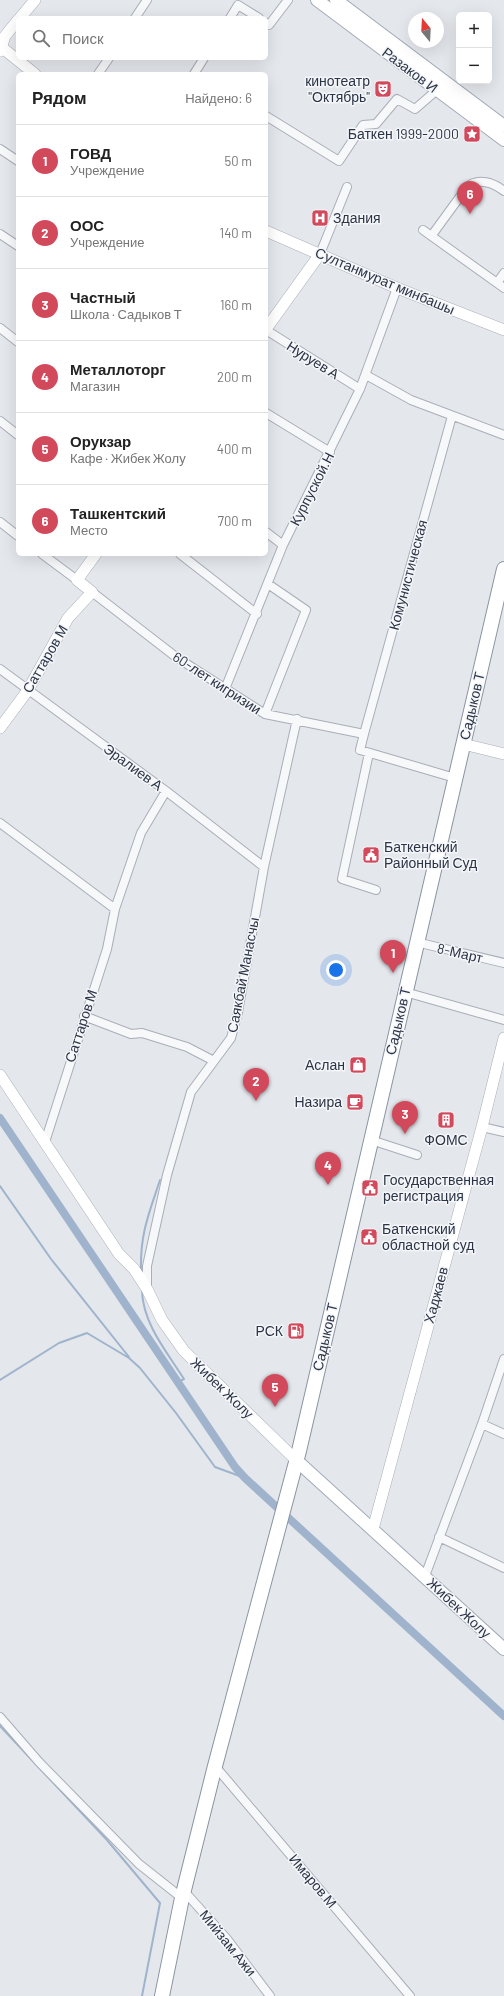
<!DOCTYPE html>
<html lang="ru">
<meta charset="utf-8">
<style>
:root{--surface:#fff;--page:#f6f6f6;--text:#222;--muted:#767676;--line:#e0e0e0;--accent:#d1495b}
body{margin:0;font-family:Barlow,sans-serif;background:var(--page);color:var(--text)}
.controls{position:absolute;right:12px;top:12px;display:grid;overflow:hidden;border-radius:6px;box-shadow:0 4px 16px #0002}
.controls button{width:36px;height:36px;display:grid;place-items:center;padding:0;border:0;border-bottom:1px solid var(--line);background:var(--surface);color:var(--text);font:20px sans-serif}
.compass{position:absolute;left:408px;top:12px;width:36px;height:36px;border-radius:50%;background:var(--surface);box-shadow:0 4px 16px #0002;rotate:342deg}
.you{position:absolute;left:336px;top:970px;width:14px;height:14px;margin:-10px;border:3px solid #fff;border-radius:50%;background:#1a73e8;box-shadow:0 0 0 6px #1a73e833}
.badge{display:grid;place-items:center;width:26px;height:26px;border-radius:50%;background:var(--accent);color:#fff;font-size:13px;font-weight:700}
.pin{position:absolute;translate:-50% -33px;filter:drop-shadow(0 1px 2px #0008)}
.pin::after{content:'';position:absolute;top:21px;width:14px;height:12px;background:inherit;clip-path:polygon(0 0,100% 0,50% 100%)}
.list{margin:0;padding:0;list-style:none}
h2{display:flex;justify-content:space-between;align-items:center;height:52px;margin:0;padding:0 16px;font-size:17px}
h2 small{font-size:13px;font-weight:400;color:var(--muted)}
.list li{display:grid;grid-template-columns:26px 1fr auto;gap:12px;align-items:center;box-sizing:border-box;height:72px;padding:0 16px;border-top:1px solid var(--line)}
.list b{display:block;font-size:15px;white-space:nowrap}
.list p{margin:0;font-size:13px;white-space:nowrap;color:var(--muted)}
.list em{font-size:13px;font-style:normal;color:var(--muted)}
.icon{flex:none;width:22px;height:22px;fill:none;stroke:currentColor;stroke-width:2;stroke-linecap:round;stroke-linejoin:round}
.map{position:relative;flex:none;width:504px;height:1996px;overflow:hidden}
.search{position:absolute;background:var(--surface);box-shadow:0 4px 16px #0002;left:16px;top:16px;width:252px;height:44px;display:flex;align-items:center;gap:10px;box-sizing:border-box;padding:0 14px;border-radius:6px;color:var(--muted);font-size:15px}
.panel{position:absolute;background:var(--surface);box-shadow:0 4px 16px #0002;left:16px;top:72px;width:252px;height:484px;border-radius:6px}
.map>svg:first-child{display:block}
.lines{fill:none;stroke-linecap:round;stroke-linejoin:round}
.stream{stroke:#9fb4cc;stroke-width:2}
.canal{stroke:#9fb4cc;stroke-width:8}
.street-casing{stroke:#a9aeb7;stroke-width:10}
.secondary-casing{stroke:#a9aeb7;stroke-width:12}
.primary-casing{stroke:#a3abb8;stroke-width:14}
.highway-casing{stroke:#8b94a3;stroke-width:16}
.street{stroke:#f7f8fa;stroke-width:8}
.secondary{stroke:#fff;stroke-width:11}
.primary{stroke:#fff;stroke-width:12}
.highway{stroke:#fff;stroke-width:14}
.labels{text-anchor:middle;stroke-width:3;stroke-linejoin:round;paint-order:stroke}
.street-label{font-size:14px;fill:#2b3445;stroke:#f4f6f9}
.poi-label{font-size:14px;fill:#2b3445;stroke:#f4f6f9;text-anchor:end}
</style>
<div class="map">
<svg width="504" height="1996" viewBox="0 0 504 1996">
<rect width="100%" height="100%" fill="#e4e7ec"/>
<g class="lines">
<path class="stream" d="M0 1186 51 1259 129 1357
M141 1270C140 1234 149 1213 160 1180
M142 1291C143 1324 167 1352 184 1379L178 1382
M0 1380 59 1343 87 1333 129 1358 140 1368 176 1413 215 1467 245 1478
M0 1726 107 1840 160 1903 142 1996"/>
<path class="canal" d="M0 1118 235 1467 245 1478 504 1716"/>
<g class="street-casing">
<path id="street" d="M135 18 147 0
M230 18 238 5 259 18
M266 23 269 25 288 0
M98 74 109 58
M194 74 204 58
M266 116 339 161 363 125 376 124 397 99 415 109 437 90
M0 149 18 161
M423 230 504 288
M0 234 18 246
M432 235 467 187C478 177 494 183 504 191
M320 254 347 187
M497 283 504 273
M0 328 18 342
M266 330 360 389
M366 375 411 400 504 435
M266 413 330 452
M0 421 18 435
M0 522 18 536
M266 532 283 545
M42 554 77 580
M180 554 257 614
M92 592 176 657 265 714 364 734 360 750 455 778
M0 669 166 791 264 867
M225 689 283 545 360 389 397 288
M265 714 306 610 268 584
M364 734 452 416
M369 753 342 879 376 890
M0 823 115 909
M416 942 504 963
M405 992 504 1020
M84 1016 131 1034 142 1033 187 1047 214 1061
M482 1127 504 1132
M371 1140 417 1155
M45 1142 107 949 115 909 141 833 166 791
M147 1289V1266L167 1175 191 1092 231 1038 238 1012 264 867 297 719
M482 1424 504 1434
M439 1537 504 1568
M425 1576 482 1424 504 1359
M0 1717 39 1762 139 1864 182 1898
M215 1766 410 1996
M184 1891 227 1939 270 1996"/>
</g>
<g class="secondary-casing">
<path id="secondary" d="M20 18 35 0
M0 46 35 74
M0 51 5 36 18 20
M266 231 397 288 504 330
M266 329 320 254
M0 728 28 690 68 618 92 592 77 580 96 554
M463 744 504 754
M0 1075 119 1254 134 1269 147 1289 162 1320 184 1351 296 1460
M373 1529 482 1127 504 1038"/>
</g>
<g class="primary-casing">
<path id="primary" d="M317 0 504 140
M336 0 504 126
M296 1460 504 1649"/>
</g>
<g class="highway-casing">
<path id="highway" d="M162 1996 182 1898 215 1766 299 1451 504 569"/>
</g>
<use href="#street" class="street"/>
<use href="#secondary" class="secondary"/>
<use href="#primary" class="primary"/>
<use href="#highway" class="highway"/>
</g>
<defs>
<g id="theatre-square" transform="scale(0.9)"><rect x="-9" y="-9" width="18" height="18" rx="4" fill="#d1495b" stroke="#f4f6f9"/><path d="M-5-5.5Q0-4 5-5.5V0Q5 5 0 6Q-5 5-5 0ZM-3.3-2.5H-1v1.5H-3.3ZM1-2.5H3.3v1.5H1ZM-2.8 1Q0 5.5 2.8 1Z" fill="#fff"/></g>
<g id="sight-square" transform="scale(0.9)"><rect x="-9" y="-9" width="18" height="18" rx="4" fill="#d1495b" stroke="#f4f6f9"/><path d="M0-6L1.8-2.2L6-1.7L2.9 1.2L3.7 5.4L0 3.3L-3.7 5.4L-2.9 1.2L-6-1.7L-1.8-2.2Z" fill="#fff"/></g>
<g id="hospital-square" transform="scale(0.9)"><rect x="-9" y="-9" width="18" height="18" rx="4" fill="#d1495b" stroke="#f4f6f9"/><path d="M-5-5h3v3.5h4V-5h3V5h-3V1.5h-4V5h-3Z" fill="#fff"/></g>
<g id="civic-square" transform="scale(0.9)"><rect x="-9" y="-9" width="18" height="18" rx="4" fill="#d1495b" stroke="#f4f6f9"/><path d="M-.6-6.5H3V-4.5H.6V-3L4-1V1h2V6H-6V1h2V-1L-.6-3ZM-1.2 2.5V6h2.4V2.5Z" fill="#fff"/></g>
<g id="shop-square" transform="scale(0.9)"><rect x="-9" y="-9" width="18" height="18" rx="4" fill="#d1495b" stroke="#f4f6f9"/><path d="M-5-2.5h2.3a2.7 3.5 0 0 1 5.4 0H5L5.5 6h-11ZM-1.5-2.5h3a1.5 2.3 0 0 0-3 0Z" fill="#fff"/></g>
<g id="cafe-square" transform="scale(0.9)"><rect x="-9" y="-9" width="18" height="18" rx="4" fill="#d1495b" stroke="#f4f6f9"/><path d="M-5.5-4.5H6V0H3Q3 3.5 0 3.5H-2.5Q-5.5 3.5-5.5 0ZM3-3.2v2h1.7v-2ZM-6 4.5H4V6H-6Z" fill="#fff"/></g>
<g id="building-square" transform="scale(0.9)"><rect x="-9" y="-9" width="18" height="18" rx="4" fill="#d1495b" stroke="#f4f6f9"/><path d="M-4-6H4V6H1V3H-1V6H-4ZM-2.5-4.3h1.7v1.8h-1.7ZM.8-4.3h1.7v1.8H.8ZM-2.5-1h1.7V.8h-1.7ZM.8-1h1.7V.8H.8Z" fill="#fff"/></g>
<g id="fuel-square" transform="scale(0.9)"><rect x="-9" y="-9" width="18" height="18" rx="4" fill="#d1495b" stroke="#f4f6f9"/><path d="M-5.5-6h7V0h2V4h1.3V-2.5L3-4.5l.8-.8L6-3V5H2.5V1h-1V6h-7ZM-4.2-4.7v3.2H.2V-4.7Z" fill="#fff"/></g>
</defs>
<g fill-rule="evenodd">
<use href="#theatre-square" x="383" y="89"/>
<use href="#sight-square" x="472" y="134"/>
<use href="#hospital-square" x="320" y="218"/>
<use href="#civic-square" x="371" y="855"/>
<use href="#shop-square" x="358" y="1065"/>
<use href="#cafe-square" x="355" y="1102"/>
<use href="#building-square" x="446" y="1120"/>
<use href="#civic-square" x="370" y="1188"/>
<use href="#civic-square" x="369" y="1237"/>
<use href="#fuel-square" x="296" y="1331"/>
</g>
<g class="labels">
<g class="street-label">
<text transform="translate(410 70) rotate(37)" y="5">Разаков И</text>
<text transform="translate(385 281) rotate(23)" y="5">Султанмурат минбашы</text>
<text transform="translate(313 360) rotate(32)" y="5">Нуруев А</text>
<text transform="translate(312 489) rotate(-63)" y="5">Курпуской.Н</text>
<text transform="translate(408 575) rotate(-75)" y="5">Комунистическая</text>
<text transform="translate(45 659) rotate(-60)" y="5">Саттаров М</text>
<text transform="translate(217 683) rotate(33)" y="5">60-лет кигризии</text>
<text transform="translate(472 706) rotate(-77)" y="5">Садыков Т</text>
<text transform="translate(133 767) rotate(36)" y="5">Эралиев А</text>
<text transform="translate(460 953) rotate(13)" y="5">8-Март</text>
<text transform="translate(243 975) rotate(-79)" y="5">Саякбай Манасчы</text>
<text transform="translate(398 1021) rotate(-77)" y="5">Садыков Т</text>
<text transform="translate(81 1026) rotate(-72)" y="5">Саттаров М</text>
<text transform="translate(436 1295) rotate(-75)" y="5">Хаджаев</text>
<text transform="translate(325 1337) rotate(-77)" y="5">Садыков Т</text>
<text transform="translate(222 1388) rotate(44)" y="5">Жибек Жолу</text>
<text transform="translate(459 1608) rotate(43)" y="5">Жибек Жолу</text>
<text transform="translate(313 1881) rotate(50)" y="5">Имаров М</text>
<text transform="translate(228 1943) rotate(51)" y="5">Мийзам Ажи</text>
</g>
<g class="poi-label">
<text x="370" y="86">кинотеатр<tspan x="370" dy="16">"Октябрь"</tspan></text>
<text x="459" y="139">Баткен 1999-2000</text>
<text x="333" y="223" text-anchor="start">Здания</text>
<text x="384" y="852" text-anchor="start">Баткенский<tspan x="384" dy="16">Районный Суд</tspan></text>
<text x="345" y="1070">Аслан</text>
<text x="342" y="1107">Назира</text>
<text x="446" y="1145" text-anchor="middle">ФОМС</text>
<text x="383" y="1185" text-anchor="start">Государственная<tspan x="383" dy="16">регистрация</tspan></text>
<text x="382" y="1234" text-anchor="start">Баткенский<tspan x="382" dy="16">областной суд</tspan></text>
<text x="283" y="1336">РСК</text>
</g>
</g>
</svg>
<div class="controls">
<button>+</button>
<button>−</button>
</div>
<svg class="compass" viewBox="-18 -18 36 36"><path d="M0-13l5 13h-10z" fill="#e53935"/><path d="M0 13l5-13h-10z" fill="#767676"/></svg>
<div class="you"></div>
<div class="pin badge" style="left:393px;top:973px">1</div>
<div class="pin badge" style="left:256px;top:1101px">2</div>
<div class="pin badge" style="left:405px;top:1134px">3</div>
<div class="pin badge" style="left:328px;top:1185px">4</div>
<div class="pin badge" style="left:275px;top:1407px">5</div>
<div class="pin badge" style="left:470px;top:214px">6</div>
<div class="search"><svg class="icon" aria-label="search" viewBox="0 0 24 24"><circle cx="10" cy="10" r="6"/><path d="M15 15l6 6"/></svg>Поиск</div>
<section class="panel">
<h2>Рядом<small>Найдено: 6</small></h2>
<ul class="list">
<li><span class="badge">1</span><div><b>ГОВД</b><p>Учреждение</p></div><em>50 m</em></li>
<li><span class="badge">2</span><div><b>ООС</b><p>Учреждение</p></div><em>140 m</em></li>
<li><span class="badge">3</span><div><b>Частный</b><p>Школа · Садыков Т</p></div><em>160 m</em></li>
<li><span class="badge">4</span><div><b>Металлоторг</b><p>Магазин</p></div><em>200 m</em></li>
<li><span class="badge">5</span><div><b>Орукзар</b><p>Кафе · Жибек Жолу</p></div><em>400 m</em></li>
<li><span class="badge">6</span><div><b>Ташкентский</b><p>Место</p></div><em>700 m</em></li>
</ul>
</section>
</div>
